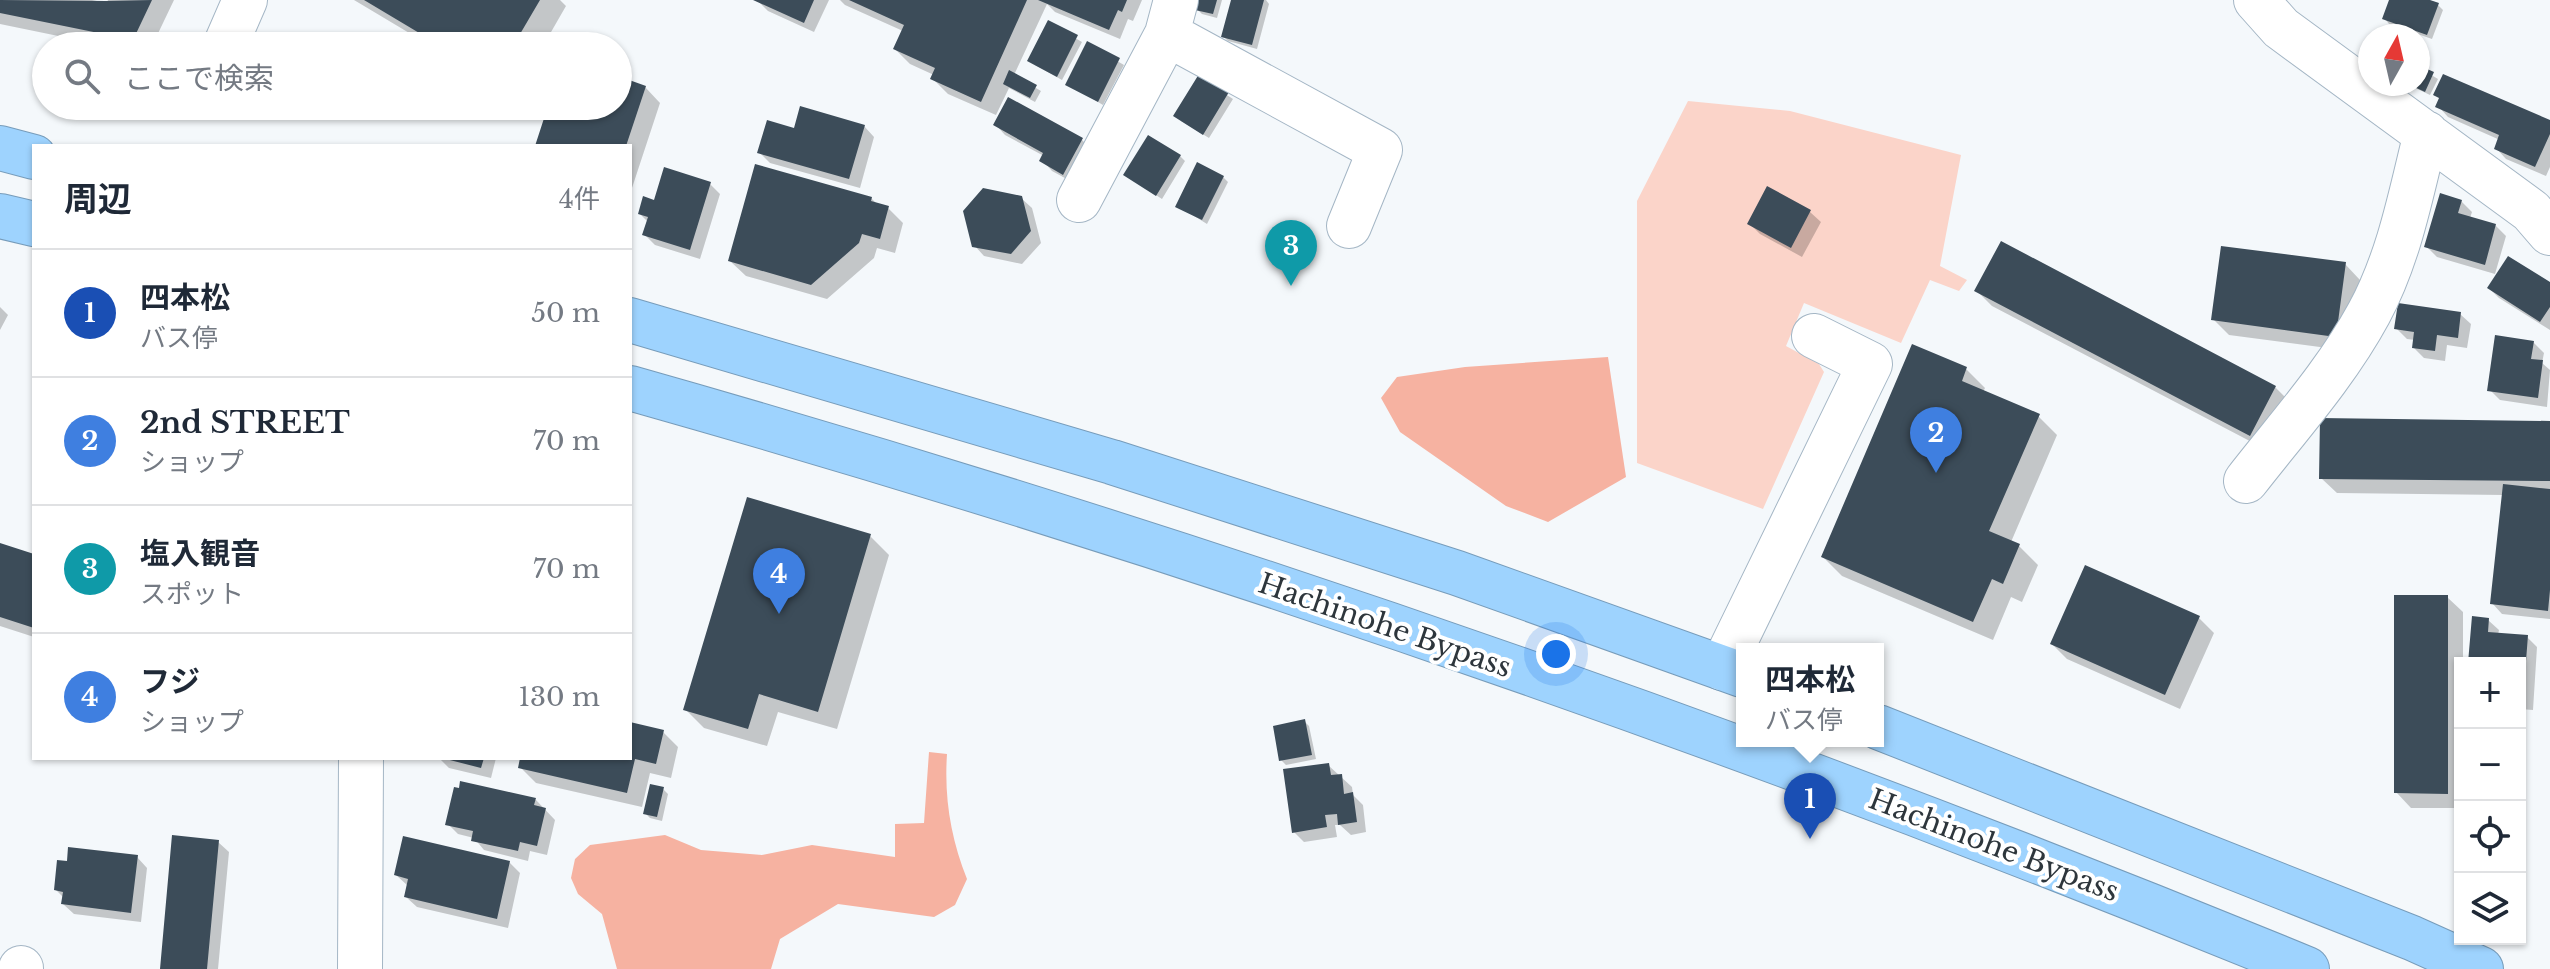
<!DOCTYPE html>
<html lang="ja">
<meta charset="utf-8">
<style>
:root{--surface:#fff;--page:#f2f2f3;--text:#1f2937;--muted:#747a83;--line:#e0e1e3;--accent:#0f766e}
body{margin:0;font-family:"Libre Baskerville","Noto Sans JP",serif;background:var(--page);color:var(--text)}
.controls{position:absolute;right:24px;bottom:24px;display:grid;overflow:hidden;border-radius:0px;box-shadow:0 2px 6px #0004}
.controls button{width:72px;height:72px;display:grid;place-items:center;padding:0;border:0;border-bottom:2px solid var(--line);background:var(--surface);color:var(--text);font:40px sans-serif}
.compass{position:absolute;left:2358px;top:24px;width:72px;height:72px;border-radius:50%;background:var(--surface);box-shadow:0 2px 6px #0004;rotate:8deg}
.you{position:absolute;left:1556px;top:654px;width:28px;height:28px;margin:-20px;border:6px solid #fff;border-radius:50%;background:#1a73e8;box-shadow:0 0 0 12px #1a73e833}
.badge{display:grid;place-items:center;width:52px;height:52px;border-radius:50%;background:var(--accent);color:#fff;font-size:26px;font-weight:700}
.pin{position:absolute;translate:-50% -66px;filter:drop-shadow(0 2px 4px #0008)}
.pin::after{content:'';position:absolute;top:42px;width:28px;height:24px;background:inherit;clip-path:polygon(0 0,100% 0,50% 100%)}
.popup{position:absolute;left:1736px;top:643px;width:148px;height:104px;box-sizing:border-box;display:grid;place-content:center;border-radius:0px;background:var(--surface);filter:drop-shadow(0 2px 6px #0005);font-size:26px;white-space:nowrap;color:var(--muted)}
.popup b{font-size:30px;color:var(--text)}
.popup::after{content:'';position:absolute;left:50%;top:100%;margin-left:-16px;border:16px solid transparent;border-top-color:var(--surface)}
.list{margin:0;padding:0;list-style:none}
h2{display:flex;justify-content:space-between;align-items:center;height:104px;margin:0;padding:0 32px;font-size:34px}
h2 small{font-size:26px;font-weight:400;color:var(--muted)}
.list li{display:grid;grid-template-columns:52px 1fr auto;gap:24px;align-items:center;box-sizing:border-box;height:128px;padding:0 32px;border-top:2px solid var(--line)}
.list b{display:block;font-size:30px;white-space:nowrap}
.list p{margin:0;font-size:26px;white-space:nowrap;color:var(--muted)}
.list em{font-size:26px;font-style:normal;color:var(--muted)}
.icon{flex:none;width:44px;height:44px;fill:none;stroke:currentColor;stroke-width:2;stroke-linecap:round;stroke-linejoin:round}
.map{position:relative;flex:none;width:2550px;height:969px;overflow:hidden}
.search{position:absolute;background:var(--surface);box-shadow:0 2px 6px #0004;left:32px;top:32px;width:600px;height:88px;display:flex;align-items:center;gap:20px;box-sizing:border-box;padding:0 28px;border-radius:44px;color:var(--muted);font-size:30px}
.panel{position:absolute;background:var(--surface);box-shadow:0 2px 6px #0004;left:32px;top:144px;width:600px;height:616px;border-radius:0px}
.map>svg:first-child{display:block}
.green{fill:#fbd4c9}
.forest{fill:#f6b2a1}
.shadow{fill:#0003}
.building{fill:#3c4c59}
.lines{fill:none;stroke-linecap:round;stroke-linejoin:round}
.minor-casing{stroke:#a4b6c5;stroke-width:46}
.highway-casing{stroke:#779cba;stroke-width:46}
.minor{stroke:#fff;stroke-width:44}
.highway{stroke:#9ed3fe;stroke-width:44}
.labels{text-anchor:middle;stroke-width:8;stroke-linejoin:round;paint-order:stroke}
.street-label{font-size:28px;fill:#2e363c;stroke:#fff}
</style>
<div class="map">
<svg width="2550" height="969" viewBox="0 0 2550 969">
<rect width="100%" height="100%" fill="#f4f8fb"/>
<path class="green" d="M1688 101 1790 111 1961 155 1940 266 1967 280 1959 291 1930 280 1901 343 1804 303 1786 346 1819 364 1824 372 1763 509 1637 463V201Z"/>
<path class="forest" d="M1608 357 1626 477 1548 522 1506 506 1400 432 1381 398 1397 377 1465 367Z
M929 752 947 754C944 799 951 839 967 879L955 905 934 917 838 904 780 939 771 969H617L602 914 578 894 571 878 575 859 590 845 665 835 701 850 762 855 812 845 895 857V824L924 823Z"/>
<path class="shadow" d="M0 0H92L107 3 108 0H174L152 46H107L0 24Z
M354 0H560L566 6 543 46H431Z
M757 0H829L814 32 768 11Z
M840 0H1142L1133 21 1128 19 1120 39 1055 12 1047 4 1014 75 1041 91 1035 102 1009 88 996 115 948 94 933 79 934 75 910 64 895 49 903 31 845 5Z
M1199 0H1222L1217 18 1202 14 1197 9Z
M1233 0H1266L1269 4 1257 49 1228 41 1223 36Z
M2392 0H2424L2438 5 2443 10 2432 39 2389 24 2385 19Z
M1049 23 1082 42 1062 80 1035 65Z
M1088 44 1124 65 1103 105 1068 84Z
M2418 67 2438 79 2430 95 2407 84H2418Z
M1199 77 1233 99 1209 138 1181 121Z
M618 78 645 87 660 103 630 194V146H537L550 106H618Z
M1009 99 1082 140 1092 150 1074 183 1052 171 1042 160 1044 156 1005 135 995 124Z
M2438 106 2550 122V167L2546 176 2506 159 2496 148 2500 140 2448 117Z
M864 126 874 137 860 188 770 163 759 152 795 130Z
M1180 156 1185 161 1162 199 1125 175Z
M1223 177 1228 182 1207 224 1178 206Z
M709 183 720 194 700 259 655 245 645 235 648 222 640 214 656 202Z
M1768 189 1810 212 1821 222 1802 257 1760 234 1749 223Z
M871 198 878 205 888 208 903 223 895 253 877 248 874 258 827 299 746 276 730 261Z
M1021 198 1032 208 1041 243 1022 264 984 256 974 245Z
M2461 201 2472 212 2470 218 2495 225 2506 236 2495 274 2437 257 2427 247Z
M2345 264 2360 280 2350 351 2229 335 2213 319Z
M2550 284V330L2499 298 2489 288Z
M1977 291 2275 387 2290 402 2265 449 1992 306Z
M0 307 8 315 0 330Z
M2460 314 2471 324 2467 348 2447 345 2445 361 2424 358 2414 348 2415 340 2407 339 2396 328Z
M2533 342 2544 353 2542 363 2550 370 2547 407 2500 400 2490 390Z
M1966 369 1985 388 1983 392 2038 416 2057 435 2011 542 2019 546 2038 565 2022 602 2011 597 1993 640 1842 576 1823 557Z
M2550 423V619L2502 614 2492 603 2504 495 2337 493 2321 478Z
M870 536 889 555 837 729 778 712 767 746 704 728 685 709Z
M0 545 34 556V637L0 626Z
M2447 597 2463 612V663H2460V808H2411L2396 792Z
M2199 618 2214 633 2180 709 2067 659 2052 644Z
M2488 620 2499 630 2498 635 2527 637 2537 647 2533 710 2520 709V663H2470Z
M1305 722 1309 726 1316 759 1286 765 1281 760Z
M630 724 663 732 678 747 671 778 650 773 642 807 536 783 520 767 522 758H630Z
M439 758H496L491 778 449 768Z
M1328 765 1352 787 1353 795 1363 805 1366 832 1351 835 1340 825H1335L1337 837 1304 842 1294 832Z
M462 784 536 800 555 820 547 855 530 851 528 861 484 850 474 838 458 834 448 824Z
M663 789 668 794 662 821 650 818 645 813Z
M218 842 229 852 218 969H162Z
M137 857 147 868 141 922 74 914 63 904 64 898 56 890 68 863Z
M509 862 520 873 508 928 417 907 406 897 407 885 396 875Z"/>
<path class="building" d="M0 0 106 1 152 0 133 40 0 13Z
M364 0H540L513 46H441Z
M753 0H814L804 23Z
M849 0H1027L981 102 930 79 935 68 893 49 904 25Z
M1038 0H1127L1122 12 1118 10 1109 30Z
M1197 0H1217L1213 14 1195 10Z
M1231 0H1264L1252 45 1221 37Z
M2389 0H2430L2439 3 2427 35 2382 19Z
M1048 20 1078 35 1057 77 1027 61Z
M1087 41 1120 58 1098 102 1065 85Z
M2418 65 2434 72 2425 92 2408 84H2418Z
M1009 70 1037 85 1030 98 1003 84Z
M1199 74 1229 92 1203 135 1173 116Z
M2443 74 2550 120V134L2535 167 2494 149 2499 135 2435 107 2439 98 2433 95Z
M618 76 646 86 626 146H535L548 106H618Z
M1008 97 1083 138 1063 175 1039 161 1043 153 993 125Z
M800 106 865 125 849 179 757 153 767 120 794 128Z
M1148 135 1181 155 1156 196 1123 175Z
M1197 162 1224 176 1202 220 1175 207Z
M755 164 872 197 871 201 889 206 880 239 862 234 859 243 811 285 728 261Z
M664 167 711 182 690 250 642 235 648 217 638 214 643 196 654 200Z
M1767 186 1811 210 1791 248 1747 224Z
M983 188 1022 196 1031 231 1011 254 972 247 963 211Z
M2440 193 2462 200 2458 213 2496 224 2485 265 2424 247Z
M2001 241 2276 386 2250 436 1974 291Z
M2221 246 2346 262 2336 337 2211 320Z
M2508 256 2550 282V307L2540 322 2487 288Z
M2398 303 2461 312 2458 338 2437 335 2435 351 2412 348 2414 332 2394 329Z
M2495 335 2534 341 2531 359 2543 360 2538 398 2487 391Z
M1912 344 1967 367 1962 381 2040 414 1989 531 2020 544 2003 584 1992 579 1973 622 1821 557Z
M2320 418 2550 421V481L2319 479Z
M2503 484 2550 489V590L2548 611 2490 604Z
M747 497 871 534 818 712 759 694 748 729 683 710Z
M0 543 34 554V628L0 617Z
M2085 565 2200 616 2165 695 2050 644Z
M2394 595H2448V794L2394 793Z
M2472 616 2489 618 2488 632 2528 635 2523 700H2520V663H2468Z
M1305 719 1312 755 1279 761 1273 726Z
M630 722 664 730 656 764 635 759 627 793 518 768 520 758H630Z
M442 758H484L481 768Z
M1329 763 1331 775 1342 774 1344 794 1353 792 1357 822 1338 825 1337 814 1325 815 1327 827 1292 833 1283 769Z
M460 781 536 798 534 805 546 808 537 846 520 842 518 851 471 841 473 831 445 825 454 787 459 788Z
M650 784 664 787 657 817 643 814Z
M172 835 219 840 207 969H160Z
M403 836 510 861 497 919 404 897 408 879 394 875Z
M68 847 138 855 131 913 61 904 63 892 54 890 57 860 67 861Z"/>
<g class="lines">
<g class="minor-casing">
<path id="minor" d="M2256 0 2281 28 2531 211 2550 233
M1167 34 1380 150 1349 226
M225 46 245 0
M1079 200 1167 34 1176 0
M2246 481C2288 427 2336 374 2369 313 2399 258 2411 194 2426 133
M1722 668 1870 364 1814 336
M21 969V968
M360 969 361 758"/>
</g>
<g class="highway-casing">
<path id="highway" d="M0 148 34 157
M0 216 34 224
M630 320 1112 462 1457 573 1742 675
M630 388C1199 549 1759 744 2307 969
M1878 727 2412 938 2481 969"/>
</g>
<use href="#minor" class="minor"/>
<use href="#highway" class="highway"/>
</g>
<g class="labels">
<g class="street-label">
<text transform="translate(1385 625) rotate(19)" y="10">Hachinohe Bypass</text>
<text transform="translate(1994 845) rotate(21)" y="10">Hachinohe Bypass</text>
</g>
</g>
</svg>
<div class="controls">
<button>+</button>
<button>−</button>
<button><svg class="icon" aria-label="locate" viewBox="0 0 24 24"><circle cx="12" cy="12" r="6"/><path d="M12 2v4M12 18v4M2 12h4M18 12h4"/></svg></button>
<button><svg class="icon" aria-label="layers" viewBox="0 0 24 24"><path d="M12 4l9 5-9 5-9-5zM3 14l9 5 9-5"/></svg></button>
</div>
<svg class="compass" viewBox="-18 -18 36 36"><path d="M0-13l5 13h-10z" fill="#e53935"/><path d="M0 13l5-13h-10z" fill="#747a83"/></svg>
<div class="you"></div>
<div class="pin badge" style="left:1810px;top:839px;background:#1a4fb4">1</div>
<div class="popup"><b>四本松</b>バス停</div>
<div class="pin badge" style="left:1936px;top:473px;background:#3f7fe0">2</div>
<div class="pin badge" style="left:1291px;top:286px;background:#0f9aa8">3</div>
<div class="pin badge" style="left:779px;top:614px;background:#3f7fe0">4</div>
<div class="search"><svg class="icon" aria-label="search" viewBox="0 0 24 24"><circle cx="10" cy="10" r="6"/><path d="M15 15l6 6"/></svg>ここで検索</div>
<section class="panel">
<h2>周辺<small>4件</small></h2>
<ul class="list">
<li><span class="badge" style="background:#1a4fb4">1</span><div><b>四本松</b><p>バス停</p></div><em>50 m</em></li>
<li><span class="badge" style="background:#3f7fe0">2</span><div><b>2nd STREET</b><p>ショップ</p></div><em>70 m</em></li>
<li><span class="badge" style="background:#0f9aa8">3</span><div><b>塩入観音</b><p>スポット</p></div><em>70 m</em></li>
<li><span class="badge" style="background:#3f7fe0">4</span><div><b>フジ</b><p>ショップ</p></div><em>130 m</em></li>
</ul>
</section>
</div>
